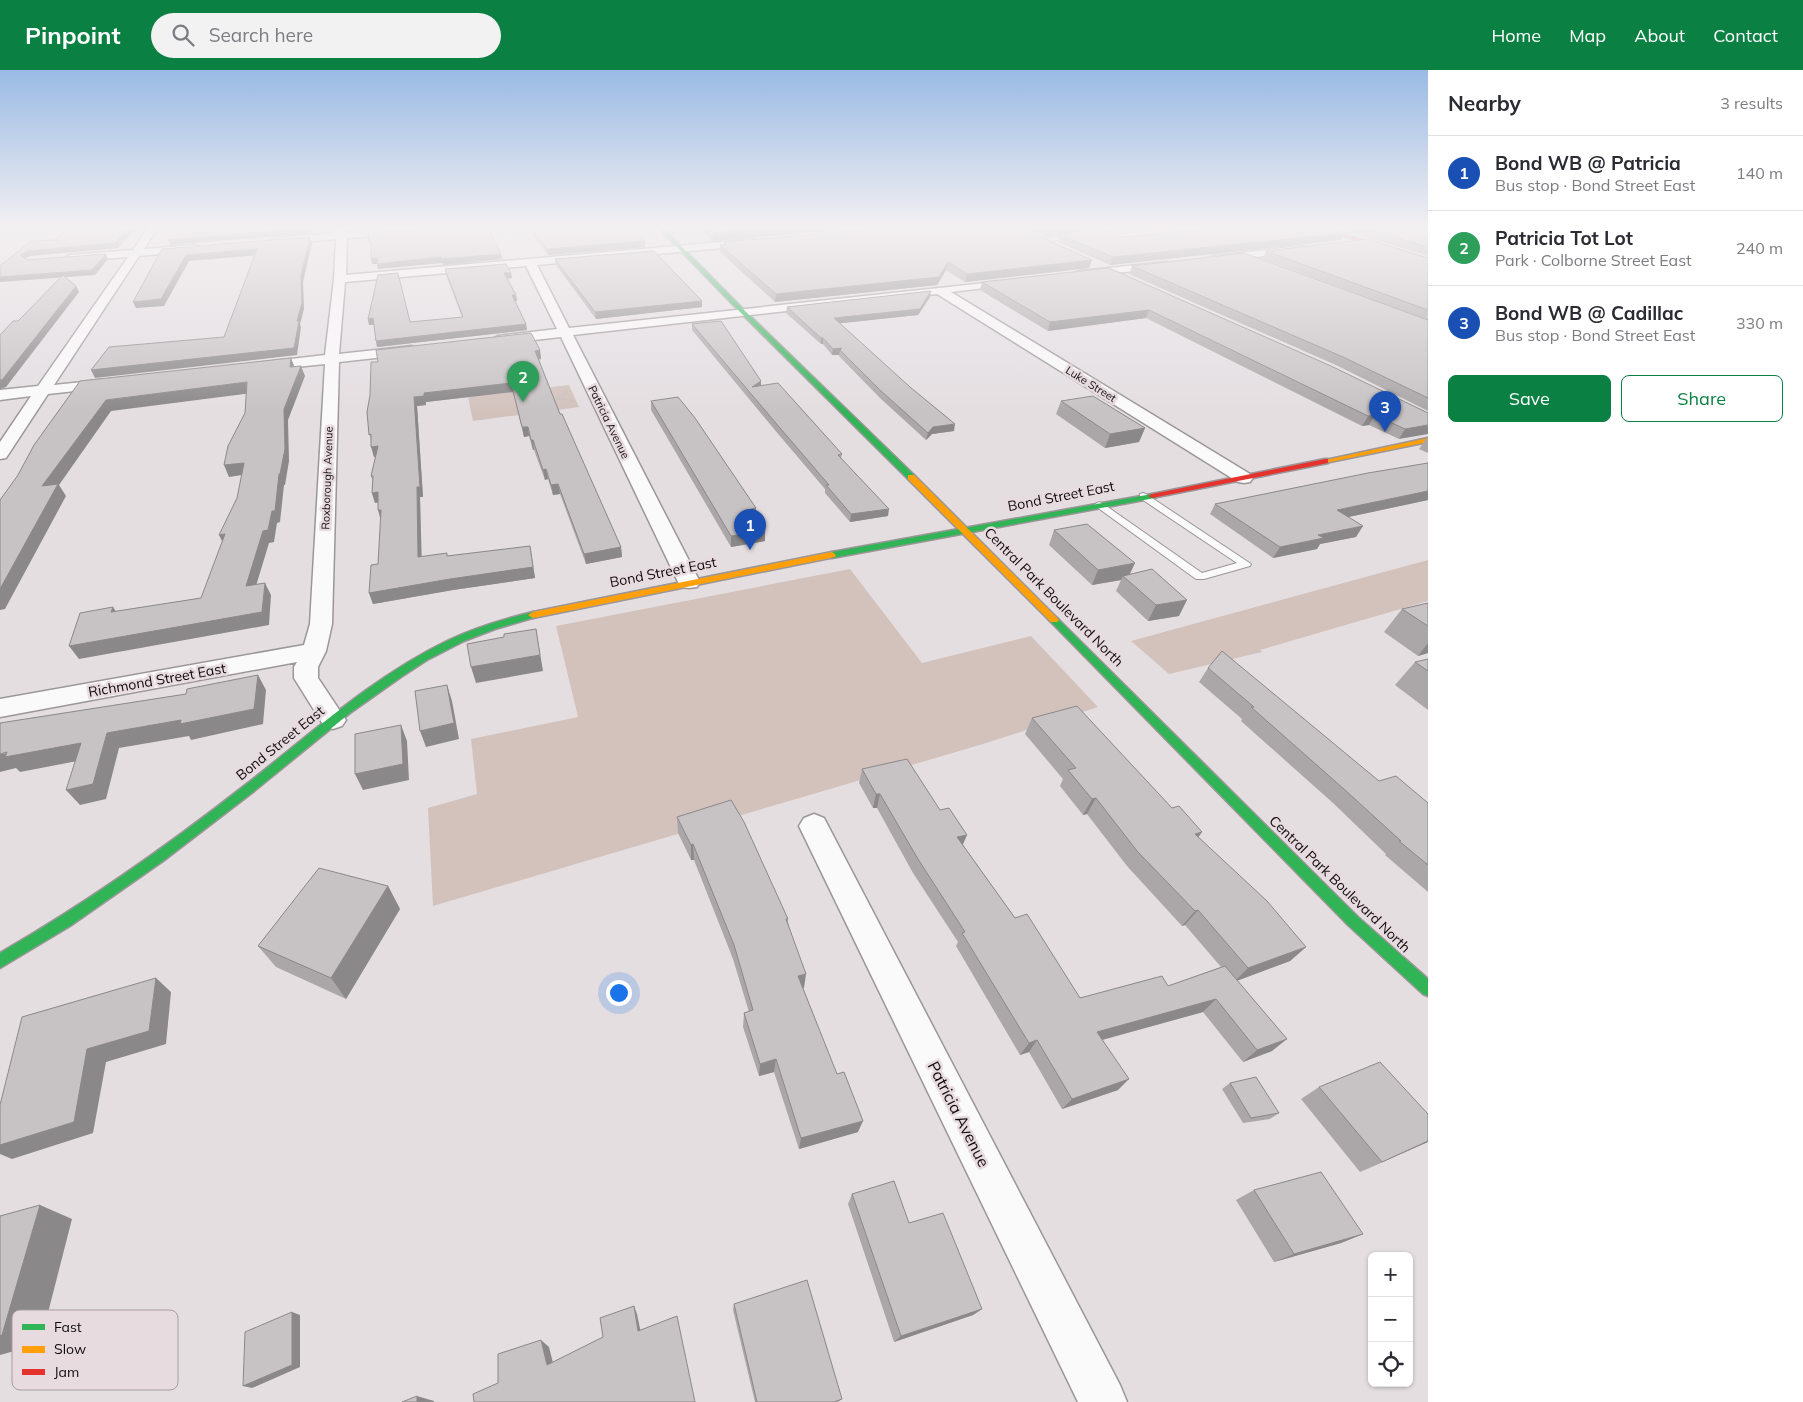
<!DOCTYPE html>
<meta charset="utf-8">
<style>
:root{--surface:#fff;--page:#f2f2f3;--text:#2b2b33;--muted:#7c7c81;--line:#e1e1e2;--accent:#0b8043}
body{margin:0;font-family:Mulish,sans-serif;background:var(--page);color:var(--text)}
.controls{position:absolute;right:15px;bottom:15px;display:grid;overflow:hidden;border-radius:8px;box-shadow:0 1px 4px #0004}
.controls button{width:45px;height:45px;display:grid;place-items:center;padding:0;border:0;border-bottom:1px solid var(--line);background:var(--surface);color:var(--text);font:25px sans-serif}
.you{position:absolute;left:618px;top:922px;width:18px;height:18px;margin:-12px;border:4px solid #fff;border-radius:50%;background:#1a73e8;box-shadow:0 0 0 8px #1a73e833}
.badge{display:grid;place-items:center;width:32px;height:32px;border-radius:50%;background:var(--accent);color:#fff;font-size:16px;font-weight:700}
.pin{position:absolute;translate:-50% -41px;filter:drop-shadow(0 1px 2px #0008)}
.pin::after{content:'';position:absolute;top:26px;width:18px;height:15px;background:inherit;clip-path:polygon(0 0,100% 0,50% 100%)}
.list{margin:0;padding:0;list-style:none}
h2{display:flex;justify-content:space-between;align-items:center;height:65px;margin:0;padding:0 20px;font-size:21px}
h2 small{font-size:16px;font-weight:400;color:var(--muted)}
.list li{display:grid;grid-template-columns:32px 1fr auto;gap:15px;align-items:center;box-sizing:border-box;height:75px;padding:0 20px;border-top:1px solid var(--line)}
.list b{display:block;font-size:19px;white-space:nowrap}
.list p{margin:0;font-size:16px;white-space:nowrap;color:var(--muted)}
.list em{font-size:16px;font-style:normal;color:var(--muted)}
.actions{display:flex;gap:10px;padding:15px 20px}
.actions a{flex:1;padding:11px 0;border:1px solid var(--accent);border-radius:8px;text-align:center;font-size:18px;color:var(--accent)}
.actions .main{background:var(--accent);color:#fff}
.icon{flex:none;width:28px;height:28px;fill:none;stroke:currentColor;stroke-width:2;stroke-linecap:round;stroke-linejoin:round}
.map{position:relative;flex:none;width:1428px;height:1332px;overflow:hidden}
header{display:flex;align-items:center;gap:30px;box-sizing:border-box;height:70px;padding:0 25px;background:var(--accent);color:#fff}
header strong{font-size:24px}
nav{display:flex;gap:28px;margin-inline-start:auto;font-size:18px}
.search{width:350px;height:45px;background:var(--page);display:flex;align-items:center;gap:12px;box-sizing:border-box;padding:0 18px;border-radius:28px;color:var(--muted);font-size:19px}
main{display:flex}
aside{flex:1;background:var(--surface)}
.map>svg:first-child{display:block}
.green{fill:#d3c2bc}
.lines{fill:none;stroke-linecap:round;stroke-linejoin:round}
.lane-casing{stroke:#9b9698;stroke-width:2}
.street-casing{stroke:#9b9698;stroke-width:3}
.fast-casing{stroke:#9b9698;stroke-width:3}
.slow-casing{stroke:#9b9698;stroke-width:3}
.jam-casing{stroke:#9b9698;stroke-width:3}
.path{stroke:#c2bfc0;stroke-width:2;stroke-dasharray:1 2;stroke-linecap:butt}
.lane{fill:#fbfafa;fill-rule:evenodd}
.street{fill:#fbfafa;fill-rule:evenodd}
.fast{fill:#30b455;fill-rule:evenodd}
.slow{fill:#ff9f0a;fill-rule:evenodd}
.jam{fill:#e5322d;fill-rule:evenodd}
.wall{fill:#aba7a9}
.shaded-wall{fill:#8b8889}
.building{fill:#c7c2c4;stroke:#8b8889}
.labels{text-anchor:middle;stroke-width:5;stroke-linejoin:round;paint-order:stroke}
.far-street-label{font-size:11px;fill:#0f0b0d;stroke:#e7dbe0}
.street-label{font-size:14px;fill:#0f0b0d;stroke:#e7dbe0}
.near-street-label{font-size:16px;fill:#0f0b0d;stroke:#e7dbe0}
.key{fill:#e7dbe0;stroke:#a69da1;stroke-width:1}
.key-label{font-size:14px;fill:#0f0b0d}
</style>
<header>
<strong>Pinpoint</strong>
<div class="search"><svg class="icon" aria-label="search" viewBox="0 0 24 24"><circle cx="10" cy="10" r="6"/><path d="M15 15l6 6"/></svg>Search here</div>
<nav><a>Home</a><a>Map</a><a>About</a><a>Contact</a></nav>
</header>
<main>
<div class="map">
<svg width="1428" height="1332" viewBox="0 0 1428 1332">
<rect width="100%" height="100%" fill="#e4dee1"/>
<path class="green" d="M1026 156H1199L1060 171Z
M569 315 579 337 473 351 468 327Z
M1428 490V531L1260 580 1262 582 1169 604 1131 571Z
M850 499 922 593 1031 566 1098 637 983 674 433 836 428 738 477 724 471 669 578 647 556 556Z"/>
<g class="lines">
<g class="lane-casing">
<path id="lane" d="M1073 165 1075 168 1041 172 1038 170Z
M1143 423 1146 424 1251 494 1250 496 1204 509H1196L1094 435 1099 432 1102 433 1202 503 1237 493 1140 428V424Z"/>
</g>
<g class="street-casing">
<path id="street" d="M149 156H159L144 179 196 175 201 178 196 181 139 186 54 315 111 309 116 310 118 313 116 316 111 317 48 324 6 388 0 389V372L31 326 0 330V320L38 316 128 187 70 191 65 188 70 185 133 180Z
M337 156H347V162L426 156H466L461 159 347 168 346 205 755 169 760 172 755 175 537 195 569 258 1022 209 1024 211 1018 214 951 222 1250 404 1253 408 1250 412 1244 413 1238 412 937 224 573 265 700 512 697 517 689 518 681 517 678 512 561 267 498 274 491 270 498 266 557 259 526 196 345 212 339 284 412 276 419 280 412 284 339 292 332 554 326 581 318 597V608L346 650 342 656 333 659 324 656 294 608V597L297 592 0 647V629L304 575 310 554 325 294 257 301 252 300 250 297 252 294 257 293 325 285 334 209 336 169 275 174 270 171 275 168 337 163Z
M1301 176 1305 177 1306 179 1305 181 1213 192 1208 189 1213 186Z
M1167 192 1172 195 1171 197 1079 207 1073 204 1079 201Z
M814 744 824 748 1120 1315 1127 1332H1078L799 756 804 748Z"/>
</g>
<g class="fast-casing">
<path id="fast" d="M657 156H661L745 241 914 405V409H908L741 243Z
M1152 424 1156 426 1155 428 832 488 828 485 832 482Z
M533 542 538 545 536 547 495 559 464 571 427 590 401 607 350 643 253 722 163 791 70 856 0 898V883C85 834 166 777 244 716 310 665 371 608 447 571 474 558 504 549 533 542Z
M1054 547 1057 548 1358 847 1428 909V926L1423 924 1348 855 1051 552 1049 550Z"/>
</g>
<g class="slow-casing">
<path id="slow" d="M1428 368V372L1325 393 1321 391Z
M908 405H914L1059 550 1057 552H1051L908 409Z
M832 482 836 485 835 487 533 548 528 545 533 542Z"/>
</g>
<g class="jam-casing">
<path id="jam" d="M1312 156H1318L1428 190V193Z
M1325 389H1328V393L1152 428 1148 426 1152 424Z"/>
</g>
<path class="path" d="M550 328H558L570 321
M559 328 575 332"/>
<use href="#lane" class="lane"/>
<use href="#street" class="street"/>
<use href="#fast" class="fast"/>
<use href="#slow" class="slow"/>
<use href="#jam" class="jam"/>
</g>
<path class="wall" d="M526 156H630L645 171V177L548 185Z
M696 156H881L713 171Z
M1021 156H1094L1122 167 1232 158 1233 156H1323L1341 170 1110 195 1058 172 1060 165 1046 167Z
M1330 156H1428V186Z
M724 172 1092 190 1089 198 965 212 946 200 937 215 775 232 720 182V175L724 174Z
M1266 181 1428 188V250L1263 189Z
M555 189 702 237 596 249 556 195Z
M1132 196 1428 250V341L1338 296 1129 204Z
M1109 198 1428 343 1399 369 1369 355 1362 356 1146 248 1048 261 980 220 982 212Z
M445 199 511 203 512 208 507 209 516 225 517 231H515L526 254 527 260 377 277 374 255H369L368 249 410 252 462 247 446 205Z
M930 227 918 245 840 253 954 361 932 364 926 370 880 328 839 286V285H832L823 274H821L786 243 787 237Z
M692 254 761 311V316L842 384 841 388 888 446 850 452 825 423V419L779 365 692 260Z
M540 280 541 289H539L560 344 621 477 622 487 586 494 560 424 553 425 548 409 545 410 534 380H533L529 366 524 367 513 322 426 332V335L417 336 423 427H420L421 487 448 486 530 476 535 508 453 520 373 534 369 523 378 494 381 448 378 432 375 433 372 423 373 411 371 406 376 387H374L371 372 367 342Z
M651 331 756 447 765 461V471L731 477 651 340Z
M1061 331 1145 358 1139 372 1105 378 1056 344Z
M1428 368V383L1419 379 1426 369Z
M1428 393V430L1348 447 1356 467 1320 474 1317 479 1273 488 1210 444 1215 434Z
M1054 460 1130 504 1179 546 1148 551 1116 521 1121 510 1092 515 1049 475Z
M1428 533V583L1418 586 1384 562 1402 539Z
M1428 589V640L1395 615 1415 592Z
M1208 598 1379 711 1428 733V822L1385 785 1386 784 1333 733 1241 651 1242 649 1199 612Z
M1032 648 1198 767 1306 877 1290 891 1237 910 1272 981 1243 992 1203 942 1102 970 1118 1020 1062 1039 1029 982 1020 985 956 876 958 872 913 803 877 738H873L859 713 862 699 963 775 1015 848 1080 928 1168 916 1221 897 1185 855 1182 856 1127 796 1087 744 1083 745 1060 716 1063 709 1025 664Z
M677 747 788 849V852L803 918 858 1062 799 1079 774 1002 759 1006 743 957 744 943 749 942 733 889 694 790H691L678 763Z
M388 816 400 839 346 929 276 897 258 876Z
M1230 1013 1279 1043 1270 1049 1243 1053 1222 1019Z
M1319 1017 1428 1044V1072L1360 1102 1301 1029Z
M1254 1120 1363 1164 1341 1173 1274 1192 1236 1130Z
M852 1124 909 1153 982 1239 973 1245 894 1272 848 1134Z
M734 1234 842 1329 838 1332H755L733 1240Z"/>
<path class="shaded-wall" d="M131 156H138L118 178 30 186 23 190 20 185 27 181Z
M313 156H315L314 163 170 175 168 170Z
M367 156H404L368 159Z
M800 156H881L713 171V163Z
M1075 156 1073 163 1046 167 1048 160Z
M1345 163 1341 170 1110 195 1113 187Z
M310 167 312 173 303 212 304 239 300 254 301 257 297 285 95 308 91 300 297 251 301 206Z
M645 171V177L548 185 547 179Z
M257 179 259 185 189 191 164 236 136 238 133 232 186 185Z
M106 184 108 189 95 205 0 212V207Z
M501 184 502 189 443 195 441 189Z
M441 187 442 193 378 199 377 194H372L371 189Z
M1092 190 1089 198 965 212 967 204Z
M948 192 946 200 937 215 775 232 776 224Z
M504 203H511L512 208 505 209Z
M76 216 79 222 6 317 0 319V310Z
M931 221 930 227 918 245 834 254V248Z
M512 225H516L517 231H513Z
M702 231V237L596 249 595 242Z
M1149 240 1146 248 1048 261 1050 252Z
M373 248 375 254 369 255 368 249Z
M526 254 527 260 377 277 376 271Z
M821 268H823V274H821Z
M842 278 840 280 839 285H832L833 279Z
M540 280 541 289 537 290 535 281Z
M291 288 295 298 290 297Z
M301 296 305 306 288 350 289 391 285 415H284L280 452 277 453 274 472 269 473 252 529 246 516 284 339Z
M761 311V317H752Z
M247 312 252 323 111 341 59 415 66 426 5 539 0 540V519L42 416 106 330Z
M511 313 513 322 426 332V335L417 336 423 427H420L422 498 418 487 414 327 424 323Z
M1375 345 1369 355 1362 356 1368 346Z
M955 354 954 361 932 364 926 370 928 363 933 357Z
M1428 355V364L1399 369 1405 359Z
M522 357H528L529 366 524 367Z
M1145 358 1139 372 1105 378 1110 364Z
M531 370H533L534 380H533Z
M378 376 381 386 374 387 371 377Z
M244 393 249 404 229 407 224 395Z
M546 399 548 409 545 410 543 400Z
M558 414 560 424 553 425 551 415Z
M1428 421V430L1330 451 1337 440Z
M378 422 382 432 375 433 372 423Z
M756 438V448L751 439Z
M889 439 888 446 850 452 851 444Z
M378 440H381V451Z
M1363 456 1356 467 1320 474 1317 479 1273 488 1280 477 1318 465Z
M765 461V471L731 477V466Z
M225 464V477L219 465Z
M530 476 535 508 453 520 373 534 369 523Z
M621 477 622 487 586 494 584 484Z
M1135 493 1128 508 1123 506 1121 510 1092 515 1098 500Z
M265 513 271 525 269 555 79 589 69 576Z
M1187 530 1179 546 1148 551 1156 535Z
M113 537 121 549 111 542Z
M536 559 543 601 476 613 471 597Z
M1428 573V583L1418 586Z
M258 605 266 620 263 654 191 670 189 666 119 678 106 729 80 735 66 720 107 663Z
M447 615 452 631 459 669 426 677 420 661Z
M401 655 407 671 409 710 363 720 355 704Z
M81 673 93 688 20 702 16 698 0 702V684Z
M876 724H880L877 738H873Z
M1096 728 1087 744 1083 745 1092 729Z
M1202 762 1191 778 1195 764Z
M967 765 961 779 957 767Z
M693 774 694 790H691V775Z
M388 816 400 839 346 929 331 908Z
M1198 840 1185 855 1182 856 1195 841Z
M1306 877 1290 891 1234 912 1248 898Z
M806 904 804 918 796 920 798 906Z
M156 908 171 922 166 974 106 992 93 1063 12 1089 0 1084V1075L87 979Z
M1216 929 1203 942 1087 974 1097 962Z
M1287 969 1272 981 1243 992 1257 980Z
M1037 970 1029 982 1020 985 1029 973Z
M776 989 774 1002 759 1006 760 994Z
M1129 1009 1118 1020 1062 1039 1072 1029Z
M863 1051 858 1062 799 1079 801 1068Z
M1428 1071V1072L1423 1074 1360 1102 1382 1092Z
M40 1135 72 1149 40 1274 0 1285V1266Z
M1363 1164 1341 1173 1274 1192 1294 1184Z
M634 1236 637 1244 642 1268 638 1261Z
M982 1239 973 1245 894 1272 901 1266Z
M292 1242 300 1245V1297L252 1318 243 1316Z
M541 1270 549 1277 555 1301 547 1295Z
M417 1326 434 1331V1332H417Z"/>
<path class="building" d="M69 156H131L115 173 27 181 20 185 27 190 106 184 92 200 0 207V196L31 171 56 170Z
M176 156H313V158L168 170Z
M460 156H488L501 184 441 189V187L377 194 378 188 371 189V172H369L368 163Z
M529 156H630L645 171 547 179Z
M704 156H800L713 163Z
M909 156H1016L1092 190 967 204 948 192 939 207 776 224 720 175 726 174 724 172Z
M1039 156H1094L1122 167 1247 156H1246H1323L1345 163 1113 187 1060 165 1078 162 1075 156 1048 160Z
M1357 156H1428V177Z
M310 167 301 206 302 233 297 251H299L294 278 91 300 109 277 224 267 257 179 186 185 161 229 133 232 162 179Z
M1367 169 1428 188V240L1266 181Z
M654 181 702 231 595 242 555 189Z
M1244 183 1428 250V328L1343 287 1132 196Z
M506 194 511 203H504L516 225H512L526 254 376 271 373 248 368 249 378 205 398 203 410 252 463 247 445 199Z
M1109 198 1331 296 1428 343V355L1405 359 1375 345 1368 346 1149 240 1050 252 982 212Z
M63 205 76 216 2 310H0V265L13 251H18Z
M931 221 920 239 834 248 910 317 955 354 933 357 928 363 881 321 840 280 842 278 833 279 823 268H821L787 237Z
M721 251 761 311 752 317 778 313 842 384 838 385 889 439 851 444 826 415H829L780 358 692 254Z
M531 263 540 280 535 281 560 344H562L621 477 584 484 558 414 551 415 546 399 543 400 533 370H531L528 357H522L511 313 424 323V326L414 327 420 417H417L418 487 447 483V486L530 476 533 497 450 509 369 523 371 495 378 494 381 440H378V422L372 423 373 406H371L378 376 371 377V364L369 365 367 342 370 325 371 292H378L376 280Z
M291 288 290 297 301 296 284 339 285 379 280 404H279L275 441H272L268 460 263 461 246 516 265 513 262 542 69 576 80 543 113 537 111 542 201 528 225 464 219 465 237 428 244 393 224 395 228 376 245 343 247 312 106 330 42 416 58 414 0 519V430L18 405 34 375 80 311Z
M1093 326 1145 358 1110 364 1061 331Z
M678 327 695 348 756 438 751 439 765 461 731 466 651 331Z
M1428 393V421L1337 440 1363 456 1318 465 1324 468 1280 477 1215 434 1368 403Z
M1087 454 1135 493 1098 500 1054 460Z
M1152 499 1187 530 1156 535 1123 506Z
M1428 533V556L1402 539Z
M536 559 540 585 471 597 467 574 504 567V564Z
M1222 581 1379 711 1396 706 1428 733V795L1399 771H1401L1345 720 1251 637H1254L1208 598Z
M1428 589V601L1415 592Z
M258 605 254 639 180 654 181 650 107 663 93 714 66 720 81 673 5 687 7 682 0 684V653L186 624 187 619Z
M447 615 454 653 420 661 415 621Z
M1077 636 1172 738 1179 736 1202 762 1195 764 1267 831 1306 877 1248 898 1198 840 1195 841 1137 781 1096 728 1092 729 1068 700 1076 698 1032 648Z
M401 655 403 694 355 704V664Z
M907 689 940 740 949 738 967 765 957 767 1015 848 1027 844 1080 928 1162 906 1168 916 1225 896 1287 969 1257 980 1216 929 1097 962 1129 1009 1072 1029 1037 970 1029 973 962 863 965 862 918 789 880 724H876L862 699Z
M731 730 744 752 788 849H786L806 904 798 906 837 1004 844 1002 863 1051 801 1068 776 989 760 994 744 943 753 940 734 875 693 774 691 775 677 747Z
M319 798 388 816 331 908 258 876Z
M156 908 149 961 87 979 74 1052 0 1075V1035L22 947Z
M1380 992 1428 1044V1071L1382 1092 1319 1017Z
M1256 1007 1279 1043 1251 1048 1230 1013Z
M1321 1102 1363 1164 1294 1184 1254 1120Z
M894 1111 909 1153 943 1143 982 1239 901 1266 852 1124Z
M40 1135 2 1265 0 1266V1146Z
M807 1210 842 1329 834 1332H757L734 1234Z
M634 1236 638 1261 677 1246 695 1332H474L473 1324 498 1313V1284L541 1270 547 1295 603 1267 600 1248Z
M292 1242V1295L243 1316 245 1262Z
M417 1326V1332H402Z"/>
<linearGradient id="sky" x2="0" y2="1"><stop stop-color="#9abae4"/><stop offset="0.46" stop-color="#f3f0f2"/><stop offset="1" stop-color="#f3f0f2" stop-opacity="0"/></linearGradient>
<rect width="1428" height="342" fill="url(#sky)"/>
<g class="labels">
<g class="far-street-label">
<text transform="translate(1091 314) rotate(32)" y="4">Luke Street</text>
<text transform="translate(609 352) rotate(64)" y="4">Patricia Avenue</text>
<text transform="translate(327 408) rotate(-88)" y="4">Roxborough Avenue</text>
</g>
<g class="street-label">
<text transform="translate(1061 426) rotate(-11)" y="5">Bond Street East</text>
<text transform="translate(663 502) rotate(-11)" y="5">Bond Street East</text>
<text transform="translate(1054 527) rotate(45)" y="5">Central Park Boulevard North</text>
<text transform="translate(157 610) rotate(-10)" y="5">Richmond Street East</text>
<text transform="translate(280 673) rotate(-39)" y="5">Bond Street East</text>
<text transform="translate(1340 814) rotate(44)" y="5">Central Park Boulevard North</text>
</g>
<g class="near-street-label">
<text transform="translate(959 1044) rotate(63)" y="6">Patricia Avenue</text>
</g>
</g>
<rect x="12" y="1240" width="166" height="80" rx="8" class="key"/>
<rect x="22" y="1254" width="23" height="6" fill="#30b455"/>
<rect x="22" y="1276" width="23" height="7" fill="#ff9f0a"/>
<rect x="22" y="1299" width="23" height="6" fill="#e5322d"/>
<g class="key-label">
<text x="54" y="1262">Fast</text>
<text x="54" y="1284">Slow</text>
<text x="54" y="1307">Jam</text>
</g>
</svg>
<div class="controls">
<button>+</button>
<button>−</button>
<button><svg class="icon" aria-label="locate" viewBox="0 0 24 24"><circle cx="12" cy="12" r="6"/><path d="M12 2v4M12 18v4M2 12h4M18 12h4"/></svg></button>
</div>
<div class="you"></div>
<div class="pin badge" style="left:750px;top:480px;background:#1a4fb4">1</div>
<div class="pin badge" style="left:523px;top:332px;background:#2e9e5b">2</div>
<div class="pin badge" style="left:1385px;top:362px;background:#1a4fb4">3</div>
</div>
<aside>
<h2>Nearby<small>3 results</small></h2>
<ul class="list">
<li><span class="badge" style="background:#1a4fb4">1</span><div><b>Bond WB @ Patricia</b><p>Bus stop · Bond Street East</p></div><em>140 m</em></li>
<li><span class="badge" style="background:#2e9e5b">2</span><div><b>Patricia Tot Lot</b><p>Park · Colborne Street East</p></div><em>240 m</em></li>
<li><span class="badge" style="background:#1a4fb4">3</span><div><b>Bond WB @ Cadillac</b><p>Bus stop · Bond Street East</p></div><em>330 m</em></li>
</ul>
<div class="actions"><a class="main">Save</a><a>Share</a></div>
</aside>
</main>
